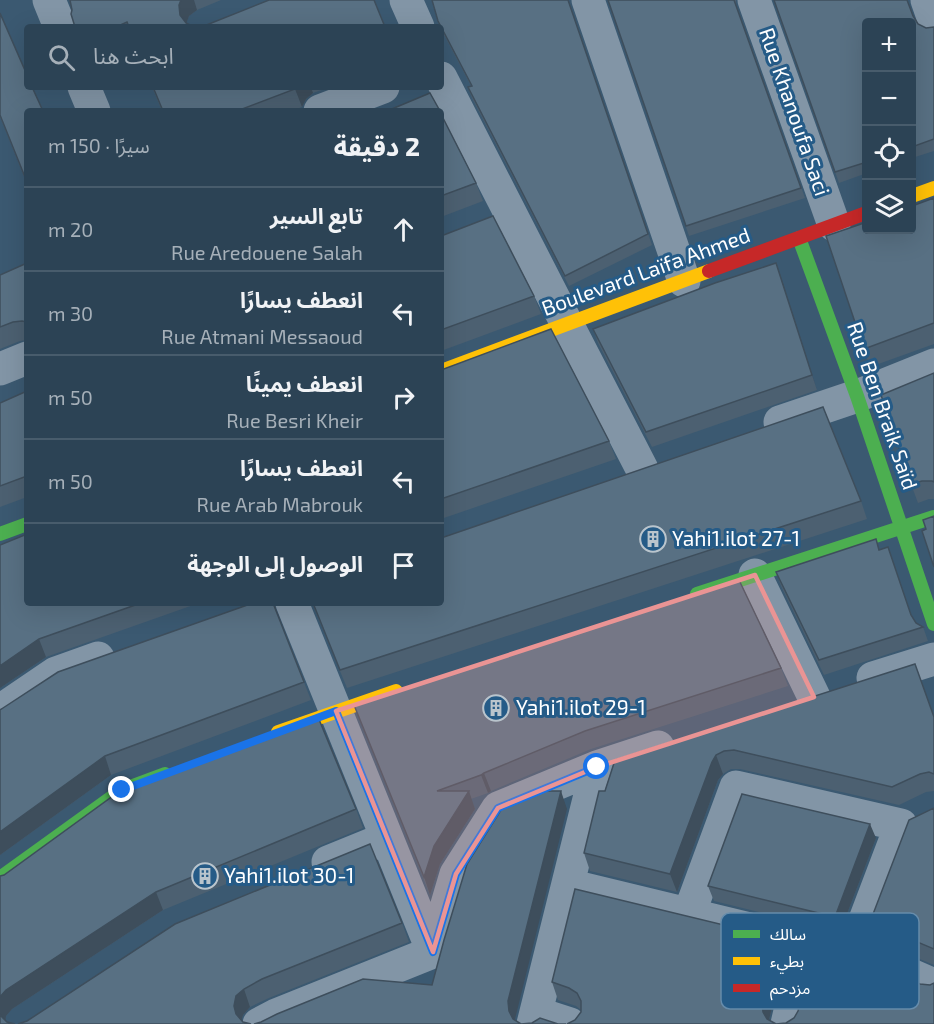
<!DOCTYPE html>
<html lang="ar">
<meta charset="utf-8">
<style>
:root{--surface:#2c4355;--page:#384e5f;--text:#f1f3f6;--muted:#a6b0b9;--line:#485c6c}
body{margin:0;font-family:"Exo 2","Noto Sans Arabic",sans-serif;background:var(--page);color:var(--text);direction:rtl}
.controls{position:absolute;right:18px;top:18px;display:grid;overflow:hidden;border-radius:6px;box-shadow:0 6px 24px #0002}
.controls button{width:54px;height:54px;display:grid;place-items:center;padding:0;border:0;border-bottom:2px solid var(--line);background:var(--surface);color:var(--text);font:30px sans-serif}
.stop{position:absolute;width:18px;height:18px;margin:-14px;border:4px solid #1a73e8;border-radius:50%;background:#fff}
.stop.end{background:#1a73e8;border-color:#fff;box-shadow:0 2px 6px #0008}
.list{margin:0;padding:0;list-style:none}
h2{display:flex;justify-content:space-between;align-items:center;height:78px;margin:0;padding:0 24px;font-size:26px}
h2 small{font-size:20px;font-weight:400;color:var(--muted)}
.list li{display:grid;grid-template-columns:39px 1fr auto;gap:18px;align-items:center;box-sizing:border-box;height:84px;padding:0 24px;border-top:2px solid var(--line)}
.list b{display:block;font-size:22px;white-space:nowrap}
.list p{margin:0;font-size:20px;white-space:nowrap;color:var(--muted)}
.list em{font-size:20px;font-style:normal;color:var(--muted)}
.icon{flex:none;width:33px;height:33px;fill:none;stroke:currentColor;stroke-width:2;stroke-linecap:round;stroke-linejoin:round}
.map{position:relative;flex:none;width:934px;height:1024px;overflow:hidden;direction:ltr}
.search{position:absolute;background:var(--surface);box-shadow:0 6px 24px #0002;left:24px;top:24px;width:420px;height:66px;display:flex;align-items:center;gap:15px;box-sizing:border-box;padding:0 21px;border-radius:6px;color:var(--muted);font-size:22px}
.panel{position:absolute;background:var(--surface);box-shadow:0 6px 24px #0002;left:24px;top:108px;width:420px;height:498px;border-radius:6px;direction:rtl}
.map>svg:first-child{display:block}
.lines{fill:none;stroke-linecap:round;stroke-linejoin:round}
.street{stroke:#8295a6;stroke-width:33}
.fast{stroke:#4caf50;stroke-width:14}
.slow{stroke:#ffc107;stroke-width:14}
.jam{stroke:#c62828;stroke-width:14}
.wall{fill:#4c6071}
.shaded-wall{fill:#3e4e5c}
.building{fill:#587083;stroke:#3e4e5c;stroke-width:1.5}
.route{stroke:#1a73e8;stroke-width:8}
.marked{fill:#ea9494;fill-opacity:0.2;stroke:#ea9494;stroke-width:4.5;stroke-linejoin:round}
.labels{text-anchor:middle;stroke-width:6;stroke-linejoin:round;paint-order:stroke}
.street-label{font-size:21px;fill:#fff;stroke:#255b87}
.poi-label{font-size:21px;fill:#fff;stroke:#255b87;text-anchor:start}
.key{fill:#255b87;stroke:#668cab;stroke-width:1.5}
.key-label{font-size:16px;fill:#fff}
</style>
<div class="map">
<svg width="934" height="1024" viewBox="0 0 934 1024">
<rect width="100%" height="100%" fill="#3b5971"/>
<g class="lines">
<path class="street" d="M49 0 60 27
M406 0 418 27
M588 0 684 281
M754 0 834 225
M927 0 934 20
M441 78 567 324 642 469
M84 87 94 111
M320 111 383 87
M0 369 27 358
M780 422 857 396 934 365
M755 575 814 697
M292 603 433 952
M873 678 934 659
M0 711 56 673 98 658
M328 862 387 838
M568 885 877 960 934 985
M689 914 736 787 901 825 852 954
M536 1013 570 1024
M259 1024 276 1015 433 952 456 874 498 808 597 767 658 747
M533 1024 597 767
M787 1024 806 943"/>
<path class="fast" d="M799 238 857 396 934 624
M0 534 27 524
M697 594 934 517
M0 878 122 790 165 774"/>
<path class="slow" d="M912 196 934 188
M441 371 709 271
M278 732 396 691"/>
<path class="jam" d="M709 271 866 213"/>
</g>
<path class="wall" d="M69 0H221L197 10 189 16 186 23 194 27H385H75L71 4Z
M608 0H736V6L805 198 689 236Z
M774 0 909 6 913 17 918 24 926 28 934 27V151L912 158V22H867V173L839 183Z
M570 6 652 245 569 286 472 98 468 87 471 86 442 31 441 27H440L438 21Z
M0 13 27 111V184L0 117Z
M152 87H330L313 93 306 99 302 107 292 111H162Z
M441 114 476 183 483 201 441 217Z
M934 198V344L870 367 864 349Z
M441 236 534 296 541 314 441 351Z
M27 263V340L20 341 0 349V275Z
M776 263 817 390 652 447 598 343 593 329Z
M441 370 609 441 616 459 441 519Z
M934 373V499H929L918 503 911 484Z
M27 391V497L0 507V403Z
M861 501 867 519 347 688 312 603H441Z
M879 550 912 617 916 623 923 627 928 641 824 675 781 586 776 572Z
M27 603H199L46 657 0 688Z
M253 603H274V607L311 700 111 775 0 855V710Z
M781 668 788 686 591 749 491 791 488 793 471 799 475 809 440 864 430 895 354 705Z
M934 717V791L926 792 899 805 740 769H731L723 774 718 780 677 892 590 871 584 853 615 760Z
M934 808V965L877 941 870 922Z
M356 809 363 828 163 910 12 1009 6 1016 5 1020 7 1022 0 1024V876Z
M876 838 840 932 714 901 708 886Z
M402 923 409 942 269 998 250 1007 243 1015 241 1020 243 1022 18 1024Z
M784 957 769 1020 776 1024 786 1023 920 984 930 985 934 1024H567L575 1020 581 1012V1010L576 1006 558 1000 552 982Z"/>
<path class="shaded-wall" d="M181 0H194L197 10 189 16 186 24 180 15 179 5Z
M296 87H311L313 93 306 99 302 107 295 89Z
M776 263 781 277 817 390 812 375Z
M39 639 46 657 0 688V666Z
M716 755 723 774 718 780 677 892 670 874 712 762Z
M105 756 111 775 0 855V832Z
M484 773 491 791 488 793 481 775Z
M469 791 475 809 440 864 430 895 424 877 434 846Z
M561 791 567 809 515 1019V1024L509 1011 508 1001Z
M870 824 876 838 840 932 835 917Z
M156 892 163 910 12 1009 6 1016 5 1024 0 1014V997L6 990Z
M777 938 784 957 769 1020V1024L763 1012 762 1002Z
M244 989 250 1007 243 1015 240 1024 236 1014 234 1006 236 996Z"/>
<path class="building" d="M70 0H181L179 5 180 15 186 23 194 27 204 26 269 0H374L385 27H129L127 22 116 27H75L71 14 72 10Z
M432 0H568L648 234 565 276 468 87 472 86 438 21Z
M608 0H734L801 188 686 226Z
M774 0H907L913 16 918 24 926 28 934 27V139L912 147V22H867V162L835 172Z
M0 13 27 75V87H32L43 111H27V182L0 115Z
M153 87H296L295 89 237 111H163Z
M430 93 440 111H387Z
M441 114 476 183 441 196Z
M934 198V323L864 349 826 236 867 222V230H912V206Z
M493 216 534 296 441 330V236Z
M27 263V322L22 321 13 322 0 327V275Z
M776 263 812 375 646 432 593 329 715 283Z
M551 329 609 441 441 499V370Z
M934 373V482L932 481H922L911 484 881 395Z
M27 391V476L0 486V403Z
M823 407 861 501 340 670 313 603H441V538Z
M934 516V567L922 531 926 529 923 520Z
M27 534V603H141L39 639 0 666V545Z
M876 539 879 550 888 547 911 615 916 623 923 627 819 660 776 572Z
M739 580 781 668 585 731 484 773 481 775 437 791H469L434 846 424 877 354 705Z
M253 603H273L304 682 105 756 0 832V710L3 708 58 672Z
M915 664 934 717V774L929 772 920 774 892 787 734 750 724 751 716 755 712 762 670 874 584 853 599 791H605L615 760Z
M318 717 356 809 156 892 6 990 0 997V876L4 875 124 788Z
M538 791H561L508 1001 509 1011 513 1019 521 1024 532 1023 540 1018 558 1024H566H254L261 1022 277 1014 363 979 432 985 444 940 467 864 504 805Z
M742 794 870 824 835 917 708 886Z
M934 808V949L870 922 909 820Z
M370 844 402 923 262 979 244 989 236 996 234 1006 236 1014 243 1022 251 1024H18L27 1021 175 924Z
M575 889 777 938 762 1002 763 1012 767 1019 776 1024 786 1023 794 1018 798 1011 813 947 864 960 920 984 930 985 934 983V1024H567L575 1020 581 1012V1001L577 993 569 988 552 982Z
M0 1014 1 1016 7 1022 15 1024H0Z"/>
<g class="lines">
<path class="route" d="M122 790 336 711 433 952 456 874 498 808 597 767"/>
</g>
<path class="marked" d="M755 575 814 697 597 767 498 808 456 874 433 952 336 711Z"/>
<defs>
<g id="building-ring" transform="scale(1.35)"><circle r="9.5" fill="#255b87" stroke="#bac5cd" stroke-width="1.5"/><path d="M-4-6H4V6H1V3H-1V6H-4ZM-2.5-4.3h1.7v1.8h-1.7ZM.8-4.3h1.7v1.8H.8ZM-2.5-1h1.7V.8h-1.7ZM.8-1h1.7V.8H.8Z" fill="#bac5cd"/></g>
</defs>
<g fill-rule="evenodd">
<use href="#building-ring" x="653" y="539"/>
<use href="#building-ring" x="496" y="708"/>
<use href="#building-ring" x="205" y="876"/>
</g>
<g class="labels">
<g class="street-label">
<text transform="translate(794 112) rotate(71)" y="7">Rue Khanoufa Saci</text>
<text transform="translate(646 272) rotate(-20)" y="7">Boulevard Laïfa Ahmed</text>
<text transform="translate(882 406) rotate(71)" y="7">Rue Ben Braik Saïd</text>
</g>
<g class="poi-label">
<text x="672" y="546">Yahi1.ilot 27-1</text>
<text x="516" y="715">Yahi1.ilot 29-1</text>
<text x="224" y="883">Yahi1.ilot 30-1</text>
</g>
</g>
<rect x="721" y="913" width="198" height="96" rx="9" class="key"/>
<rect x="733" y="930" width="27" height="8" fill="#4caf50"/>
<rect x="733" y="957" width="27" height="8" fill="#ffc107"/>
<rect x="733" y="984" width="27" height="8" fill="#c62828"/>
<g class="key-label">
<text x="770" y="940">سالك</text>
<text x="770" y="967">بطيء</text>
<text x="770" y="994">مزدحم</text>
</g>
</svg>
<div class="controls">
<button>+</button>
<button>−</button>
<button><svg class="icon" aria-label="locate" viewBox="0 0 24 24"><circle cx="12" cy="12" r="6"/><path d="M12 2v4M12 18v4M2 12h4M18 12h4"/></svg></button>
<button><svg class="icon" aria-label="layers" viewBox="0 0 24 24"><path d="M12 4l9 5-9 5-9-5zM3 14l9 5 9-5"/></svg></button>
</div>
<div class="stop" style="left:597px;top:767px"></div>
<div class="stop end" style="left:122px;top:790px"></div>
<div class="search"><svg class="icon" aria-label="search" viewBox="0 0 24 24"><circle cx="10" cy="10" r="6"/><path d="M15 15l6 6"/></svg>ابحث هنا</div>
<section class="panel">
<h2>2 دقيقة<small>سيرًا · 150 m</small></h2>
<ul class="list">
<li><svg class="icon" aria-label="ahead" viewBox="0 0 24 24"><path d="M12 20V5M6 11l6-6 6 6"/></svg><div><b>تابع السير</b><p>Rue Aredouene Salah</p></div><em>20 m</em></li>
<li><svg class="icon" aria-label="left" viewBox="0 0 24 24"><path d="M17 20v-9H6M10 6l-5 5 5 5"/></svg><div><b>انعطف يسارًا</b><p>Rue Atmani Messaoud</p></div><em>30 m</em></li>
<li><svg class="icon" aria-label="right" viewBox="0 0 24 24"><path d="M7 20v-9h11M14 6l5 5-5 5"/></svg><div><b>انعطف يمينًا</b><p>Rue Besri Kheir</p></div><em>50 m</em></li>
<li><svg class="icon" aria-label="left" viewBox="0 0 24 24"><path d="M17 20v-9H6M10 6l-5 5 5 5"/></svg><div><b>انعطف يسارًا</b><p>Rue Arab Mabrouk</p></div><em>50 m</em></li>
<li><svg class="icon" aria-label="arrive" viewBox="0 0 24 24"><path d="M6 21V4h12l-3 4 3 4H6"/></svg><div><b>الوصول إلى الوجهة</b></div></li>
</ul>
</section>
</div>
